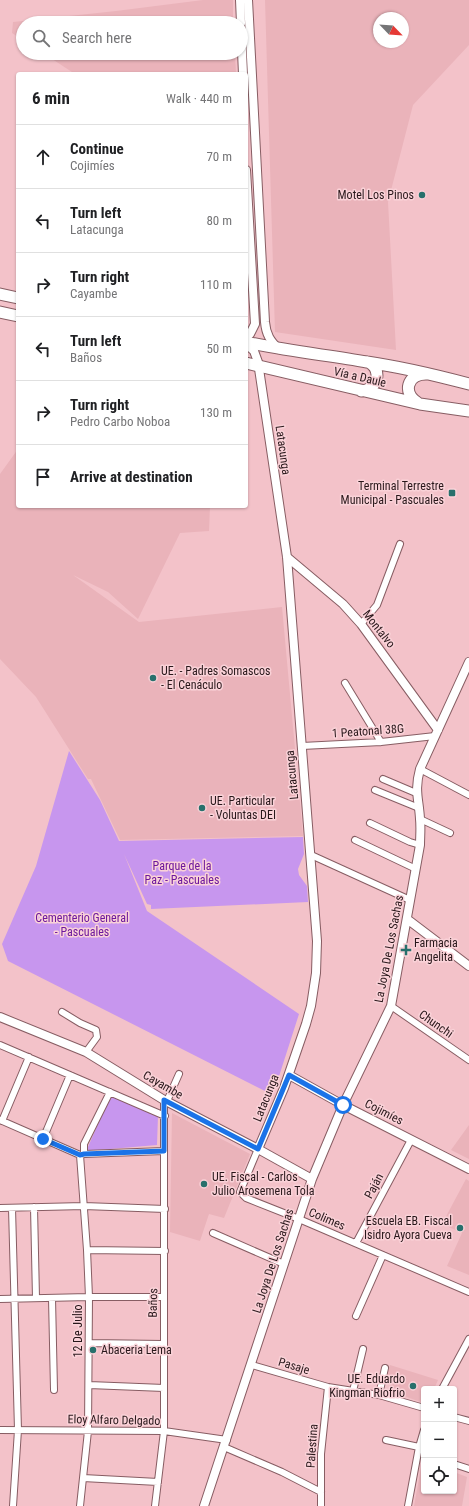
<!DOCTYPE html>
<meta charset="utf-8">
<style>
:root{--surface:#fff;--page:#f2f2f2;--text:#202124;--muted:#757577;--line:#e0e0e0}
body{margin:0;font-family:"Roboto Condensed",sans-serif;background:var(--page);color:var(--text)}
.controls{position:absolute;right:12px;bottom:12px;display:grid;overflow:hidden;border-radius:4px;box-shadow:0 1px 3px #0004}
.controls button{width:36px;height:36px;display:grid;place-items:center;padding:0;border:0;border-bottom:1px solid var(--line);background:var(--surface);color:var(--text);font:20px sans-serif}
.compass{position:absolute;left:373px;top:12px;width:36px;height:36px;border-radius:50%;background:var(--surface);box-shadow:0 1px 3px #0004;rotate:115deg}
.stop{position:absolute;width:12px;height:12px;margin:-9px;border:3px solid #1a73e8;border-radius:50%;background:#fff}
.stop.end{background:#1a73e8;border-color:#fff;box-shadow:0 1px 4px #0008}
.list{margin:0;padding:0;list-style:none}
h2{display:flex;justify-content:space-between;align-items:center;height:52px;margin:0;padding:0 16px;font-size:17px}
h2 small{font-size:13px;font-weight:400;color:var(--muted)}
.list li{display:grid;grid-template-columns:26px 1fr auto;gap:12px;align-items:center;box-sizing:border-box;height:64px;padding:0 16px;border-top:1px solid var(--line)}
.list b{display:block;font-size:15px;white-space:nowrap}
.list p{margin:0;font-size:13px;white-space:nowrap;color:var(--muted)}
.list em{font-size:13px;font-style:normal;color:var(--muted)}
.icon{flex:none;width:22px;height:22px;fill:none;stroke:currentColor;stroke-width:2;stroke-linecap:round;stroke-linejoin:round}
.map{position:relative;flex:none;width:469px;height:1506px;overflow:hidden}
.search{position:absolute;background:var(--surface);box-shadow:0 1px 3px #0004;left:16px;top:16px;width:232px;height:44px;display:flex;align-items:center;gap:10px;box-sizing:border-box;padding:0 14px;border-radius:22px;color:var(--muted);font-size:15px}
.panel{position:absolute;background:var(--surface);box-shadow:0 1px 3px #0004;left:16px;top:72px;width:232px;height:436px;border-radius:4px}
.map>svg:first-child{display:block}
.built{fill:#eab3ba;fill-rule:evenodd}
.green{fill:#c796ee}
.lines{fill:none;stroke-linecap:round;stroke-linejoin:round}
.street-casing{stroke:#875d63;stroke-width:8}
.secondary-casing{stroke:#875d63;stroke-width:10}
.highway-casing{stroke:#875d63;stroke-width:13}
.street{stroke:#fff;stroke-width:6}
.secondary{stroke:#fff;stroke-width:8}
.highway{stroke:#fff;stroke-width:11}
.route{stroke:#1a73e8;stroke-width:5}
.poi-dot{fill:#27706c;stroke:#fad2d8;stroke-width:1.5}
.labels{text-anchor:middle;stroke-width:3;stroke-linejoin:round;paint-order:stroke}
.poi-label{font-size:12px;fill:#28171a;stroke:#fad2d8;text-anchor:start}
.street-label{font-size:12px;fill:#28171a;stroke:#fad2d8}
.park-label{font-size:12px;fill:#6d179c;stroke:#fad2d8}
</style>
<div class="map">
<svg width="469" height="1506" viewBox="0 0 469 1506">
<rect width="100%" height="100%" fill="#f3c2c9"/>
<path class="built" d="M203 0H233V23H23V40L12 33 13 22 116 11Z
M265 0H469V45L413 105 388 202 396 350 275 332ZM379 18H403V42H379Z
M43 53H235L236 74H75Z
M18 449V506H210L209 531 180 533 138 619 108 592 73 575 139 622 282 607 303 836 120 840 91 779H88L36 697 0 659V474Z
M172 1113 250 1154 224 1218 209 1214 200 1241 170 1232Z
M469 1125V1159L451 1150Z
M466 1179 469 1181V1275L447 1266 462 1233 442 1224Z
M390 1365 438 1380 434 1389H424V1403L389 1391 391 1384 385 1381Z
M422 1462 424 1463V1491H454V1472L467 1477 462 1506H414Z"/>
<path class="green" d="M69 751 100 800 119 841 303 837 304 854 298 869 299 875 307 886 308 902 151 909V905L147 904 124 854 147 911 299 1014 273 1095 8 961 2 944 36 866Z
M111 1094 158 1116 157 1145 87 1151 88 1147Z"/>
<g class="lines">
<g class="street-casing">
<path id="street" d="M361 624 377 605 400 544
M345 683 381 742
M302 746 381 742 435 736
M420 769 469 795
M383 779 416 793
M375 790 419 808
M420 819 450 833
M370 823 410 842 420 845
M355 840 416 869
M311 855 410 900
M391 1006 469 1060
M62 1012 80 1023 96 1030 97 1037 86 1052
M0 1045 165 1116
M167 1101 179 1074
M0 1120 80 1155 84 1154 164 1151
M2 1121 29 1057
M43 1139 70 1075
M258 1149 240 1192 246 1198 299 1219 469 1292
M84 1154V1144L110 1092
M34 1207 36 1298
M0 1208 84 1206 165 1209
M12 1208 18 1430 13 1506
M213 1233 284 1264
M356 1243 411 1140
M87 1250 165 1251
M52 1298 54 1390
M0 1299 89 1297H164
M356 1316 383 1255
M89 1343 163 1344
M252 1365 328 1387 379 1395 424 1408
M89 1385 164 1388
M442 1389 469 1339
M353 1391 363 1349
M379 1395 385 1368
M454 1417 469 1421
M0 1430 164 1431 227 1440
M386 1440 419 1447
M224 1447 282 1472 321 1492
M454 1464 469 1469
M83 1478 158 1482
M80 1506 88 1431 89 1297 87 1250 80 1155
M155 1506 164 1431V1100
M321 1506V1454L328 1387
M408 1506 419 1447 424 1430"/>
</g>
<g class="secondary-casing">
<path id="secondary" d="M240 0 241 23
M248 0 265 322C266 334 270 341 279 349
M241 29 243 74
M246 170 255 324 250 334 246 338
M246 344 254 351 258 362 287 557 317 941 316 973 311 1006 306 1024 284 1088 258 1149
M287 557 343 604 361 624 438 730
M407 919 469 966
M0 1017 86 1052 164 1100 258 1149 312 1179
M289 1075 343 1105 469 1169
M204 1506 312 1179 343 1105 391 1006 420 845C420 837 421 828 420 819 419 799 414 791 420 769L469 662"/>
</g>
<g class="highway-casing">
<path id="highway" d="M0 294 18 298
M0 312 18 316
M246 342C286 351 327 355 367 362 401 367 435 375 469 384
M246 363 420 404 469 411
M361 391C378 390 383 369 368 362
M418 403C402 393 407 374 426 374"/>
</g>
<use href="#street" class="street"/>
<use href="#secondary" class="secondary"/>
<use href="#highway" class="highway"/>
</g>
<g class="lines">
<path class="route" d="M43 1139 80 1155 84 1154 164 1151V1100L258 1149 289 1075 343 1105"/>
</g>
<g class="poi-dot">
<circle cx="422" cy="195" r="4"/>
<rect x="448" y="489" width="8" height="8" rx="2"/>
<circle cx="153" cy="678" r="4"/>
<circle cx="202" cy="808" r="4"/>
<path d="M404 944h4v4h4v4h-4v4h-4v-4h-4v-4h4z"/>
<circle cx="204" cy="1184" r="4"/>
<circle cx="460" cy="1228" r="4"/>
<circle cx="93" cy="1350" r="4"/>
<circle cx="413" cy="1386" r="4"/>
</g>
<g class="labels">
<g class="poi-label">
<text x="414" y="199" text-anchor="end">Motel Los Pinos</text>
<text x="444" y="490" text-anchor="end">Terminal Terrestre<tspan x="444" dy="14">Municipal - Pascuales</tspan></text>
<text x="161" y="675">UE. - Padres Somascos<tspan x="161" dy="14">- El Cenáculo</tspan></text>
<text x="210" y="805">UE. Particular<tspan x="210" dy="14">- Voluntas DEI</tspan></text>
<text x="414" y="947">Farmacia<tspan x="414" dy="14">Angelita</tspan></text>
<text x="212" y="1181">UE. Fiscal - Carlos<tspan x="212" dy="14">Julio Arosemena Tola</tspan></text>
<text x="452" y="1225" text-anchor="end">Escuela EB. Fiscal<tspan x="452" dy="14">Isidro Ayora Cueva</tspan></text>
<text x="101" y="1354">Abaceria Lema</text>
<text x="405" y="1383" text-anchor="end">UE. Eduardo<tspan x="405" dy="14">Kingman Riofrio</tspan></text>
</g>
<g class="street-label">
<text transform="translate(360 377) rotate(13)" y="4">Vía a Daule</text>
<text transform="translate(283 450) rotate(82)" y="4">Latacunga</text>
<text transform="translate(379 629) rotate(52)" y="4">Montalvo</text>
<text transform="translate(368 731) rotate(-4)" y="4">1 Peatonal 38G</text>
<text transform="translate(292 775) rotate(-95)" y="4">Latacunga</text>
<text transform="translate(389 949) rotate(-79)" y="4">La Joya De Los Sachas</text>
<text transform="translate(436 1024) rotate(35)" y="4">Chunchi</text>
<text transform="translate(163 1085) rotate(30)" y="4">Cayambe</text>
<text transform="translate(266 1098) rotate(-68)" y="4">Latacunga</text>
<text transform="translate(384 1112) rotate(27)" y="4">Cojimíes</text>
<text transform="translate(374 1186) rotate(-62)" y="4">Paján</text>
<text transform="translate(327 1219) rotate(23)" y="4">Colimes</text>
<text transform="translate(273 1261) rotate(-72)" y="4">La Joya De Los Sachas</text>
<text transform="translate(153 1303) rotate(-89)" y="4">Baños</text>
<text transform="translate(78 1331) rotate(-90)" y="4">12 De Julio</text>
<text transform="translate(294 1366) rotate(17)" y="4">Pasaje</text>
<text transform="translate(114 1420) rotate(1)" y="4">Eloy Alfaro Delgado</text>
<text transform="translate(312 1446) rotate(-86)" y="4">Palestina</text>
</g>
<g class="park-label">
<text x="182" y="870">Parque de la<tspan x="182" dy="14">Paz - Pascuales</tspan></text>
<text x="82" y="922">Cementerio General<tspan x="82" dy="14">- Pascuales</tspan></text>
</g>
</g>
</svg>
<div class="controls">
<button>+</button>
<button>−</button>
<button><svg class="icon" aria-label="locate" viewBox="0 0 24 24"><circle cx="12" cy="12" r="6"/><path d="M12 2v4M12 18v4M2 12h4M18 12h4"/></svg></button>
</div>
<svg class="compass" viewBox="-18 -18 36 36"><path d="M0-13l5 13h-10z" fill="#e53935"/><path d="M0 13l5-13h-10z" fill="#757577"/></svg>
<div class="stop" style="left:343px;top:1105px"></div>
<div class="stop end" style="left:43px;top:1139px"></div>
<div class="search"><svg class="icon" aria-label="search" viewBox="0 0 24 24"><circle cx="10" cy="10" r="6"/><path d="M15 15l6 6"/></svg>Search here</div>
<section class="panel">
<h2>6 min<small>Walk · 440 m</small></h2>
<ul class="list">
<li><svg class="icon" aria-label="ahead" viewBox="0 0 24 24"><path d="M12 20V5M6 11l6-6 6 6"/></svg><div><b>Continue</b><p>Cojimíes</p></div><em>70 m</em></li>
<li><svg class="icon" aria-label="left" viewBox="0 0 24 24"><path d="M17 20v-9H6M10 6l-5 5 5 5"/></svg><div><b>Turn left</b><p>Latacunga</p></div><em>80 m</em></li>
<li><svg class="icon" aria-label="right" viewBox="0 0 24 24"><path d="M7 20v-9h11M14 6l5 5-5 5"/></svg><div><b>Turn right</b><p>Cayambe</p></div><em>110 m</em></li>
<li><svg class="icon" aria-label="left" viewBox="0 0 24 24"><path d="M17 20v-9H6M10 6l-5 5 5 5"/></svg><div><b>Turn left</b><p>Baños</p></div><em>50 m</em></li>
<li><svg class="icon" aria-label="right" viewBox="0 0 24 24"><path d="M7 20v-9h11M14 6l5 5-5 5"/></svg><div><b>Turn right</b><p>Pedro Carbo Noboa</p></div><em>130 m</em></li>
<li><svg class="icon" aria-label="arrive" viewBox="0 0 24 24"><path d="M6 21V4h12l-3 4 3 4H6"/></svg><div><b>Arrive at destination</b></div></li>
</ul>
</section>
</div>
